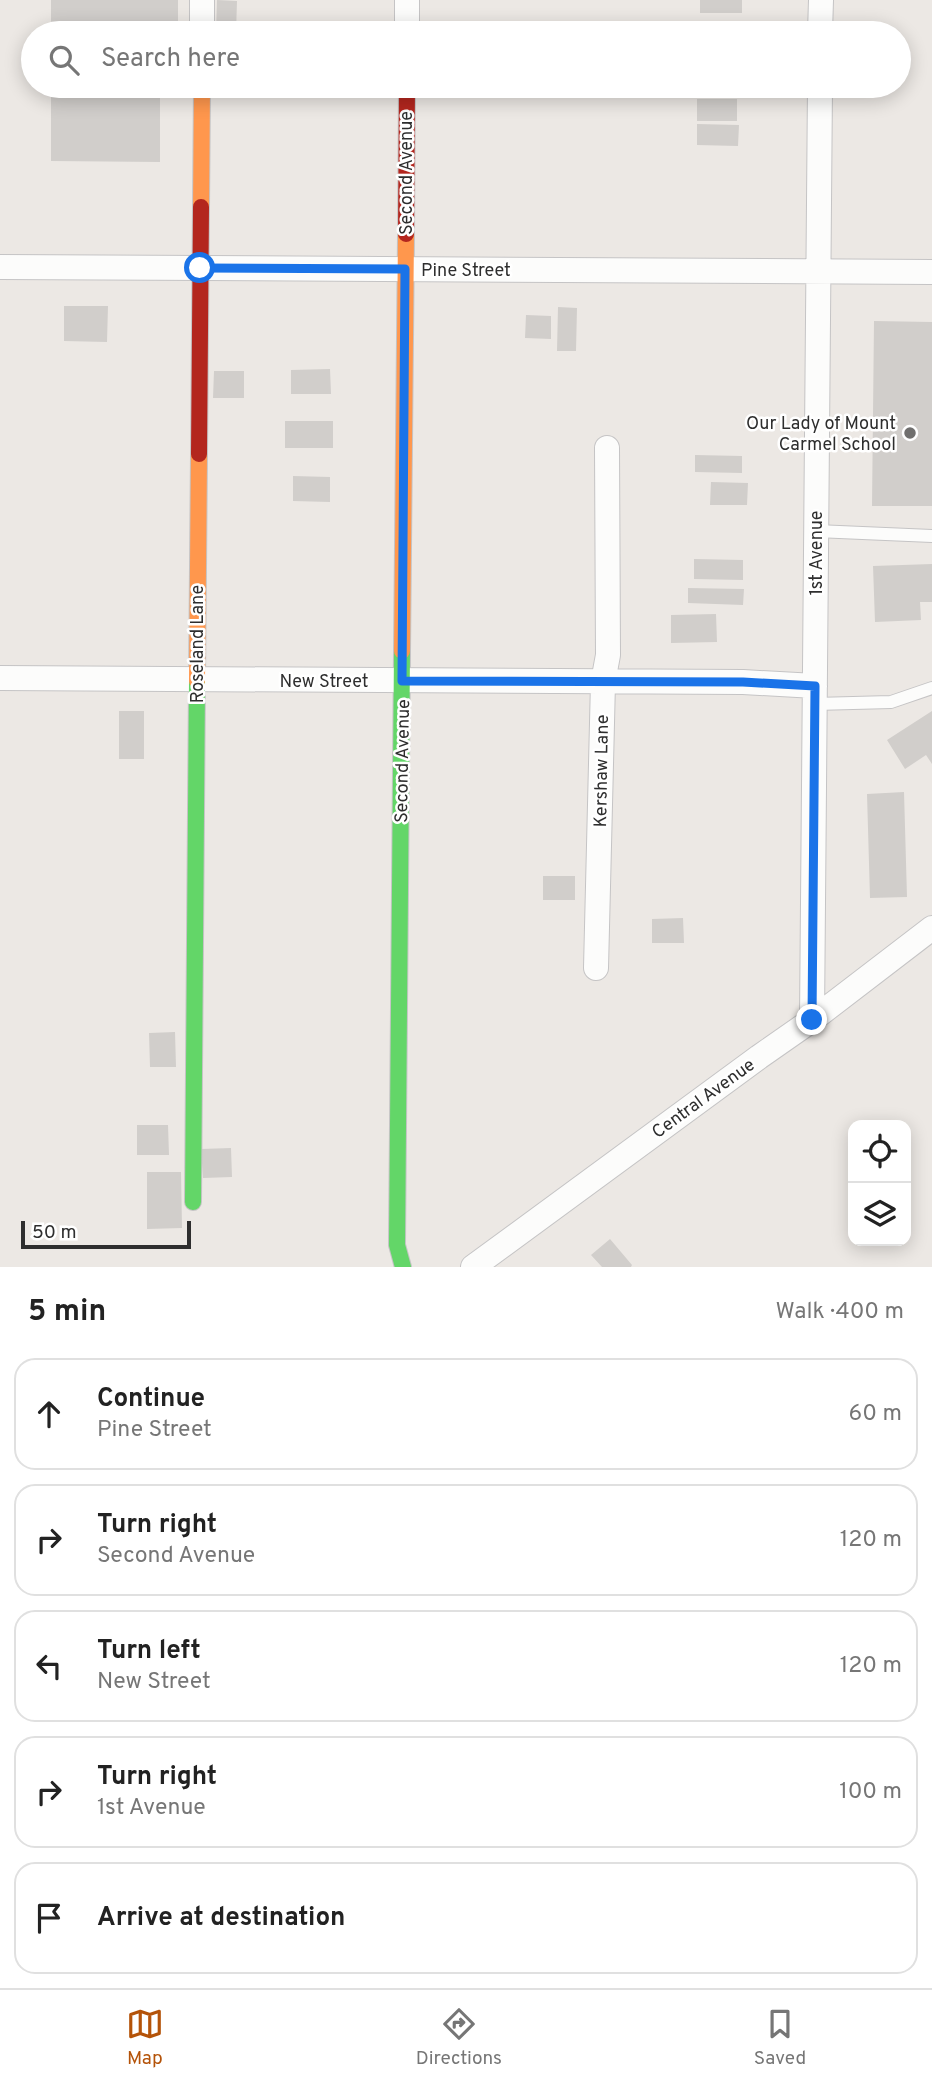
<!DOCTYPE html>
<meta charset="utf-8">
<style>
:root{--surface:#fff;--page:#f2f2f2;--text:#222;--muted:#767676;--line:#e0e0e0;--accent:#b45309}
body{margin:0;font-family:Overpass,sans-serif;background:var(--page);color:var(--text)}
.controls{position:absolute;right:21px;bottom:21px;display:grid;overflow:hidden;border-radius:14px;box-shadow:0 4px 18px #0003}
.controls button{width:63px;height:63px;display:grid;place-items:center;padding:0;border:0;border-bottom:2px solid var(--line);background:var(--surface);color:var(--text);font:35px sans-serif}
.scale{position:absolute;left:21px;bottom:18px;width:170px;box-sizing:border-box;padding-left:7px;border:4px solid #2e2e2e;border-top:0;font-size:19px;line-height:24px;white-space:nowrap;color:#2e2e2e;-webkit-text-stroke:5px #fff;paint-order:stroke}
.stop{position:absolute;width:21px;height:21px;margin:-16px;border:5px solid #1a73e8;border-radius:50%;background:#fff}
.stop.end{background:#1a73e8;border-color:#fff;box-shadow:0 2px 7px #0008}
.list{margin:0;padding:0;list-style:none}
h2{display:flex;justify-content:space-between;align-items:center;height:91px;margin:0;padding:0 28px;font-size:30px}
h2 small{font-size:23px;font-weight:400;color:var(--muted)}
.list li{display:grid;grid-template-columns:46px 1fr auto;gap:21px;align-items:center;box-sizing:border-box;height:112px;margin:0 14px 14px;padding:0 14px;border:2px solid var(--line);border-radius:21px}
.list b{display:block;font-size:26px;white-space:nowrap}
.list p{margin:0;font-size:23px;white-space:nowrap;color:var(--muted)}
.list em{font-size:23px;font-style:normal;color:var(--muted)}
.icon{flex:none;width:38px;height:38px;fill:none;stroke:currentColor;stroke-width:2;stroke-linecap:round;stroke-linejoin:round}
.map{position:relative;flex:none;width:932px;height:1267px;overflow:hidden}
.search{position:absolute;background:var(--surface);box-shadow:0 4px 18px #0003;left:21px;right:21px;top:21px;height:77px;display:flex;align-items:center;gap:18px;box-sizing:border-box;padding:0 24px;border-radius:38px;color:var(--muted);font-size:26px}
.sheet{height:721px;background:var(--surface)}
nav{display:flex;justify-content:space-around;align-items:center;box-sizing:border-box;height:98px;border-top:2px solid var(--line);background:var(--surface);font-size:19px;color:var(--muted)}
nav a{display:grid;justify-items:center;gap:4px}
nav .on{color:var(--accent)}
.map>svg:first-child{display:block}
.building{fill:#d1cecb}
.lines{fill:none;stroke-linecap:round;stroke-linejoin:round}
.lane-casing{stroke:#c5c4c5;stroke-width:14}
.street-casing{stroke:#c5c4c5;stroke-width:26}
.fast-casing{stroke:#c5c4c5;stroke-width:18}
.slow-casing{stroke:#c5c4c5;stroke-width:18}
.jam-casing{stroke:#c5c4c5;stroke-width:18}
.lane{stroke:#fcfcfb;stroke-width:12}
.street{stroke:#fcfcfb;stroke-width:24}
.fast{stroke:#63d668;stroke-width:16}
.slow{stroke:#ff974d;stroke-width:16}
.jam{stroke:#b3261e;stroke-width:16}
.route{stroke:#1a73e8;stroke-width:9}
.poi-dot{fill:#706f6e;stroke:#fff;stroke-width:2.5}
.labels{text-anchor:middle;stroke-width:5;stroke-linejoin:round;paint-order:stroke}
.street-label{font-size:18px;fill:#2e2e2e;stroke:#fff}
.poi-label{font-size:18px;fill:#2e2e2e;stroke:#fff;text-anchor:end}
</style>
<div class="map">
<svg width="932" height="1267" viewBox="0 0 932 1267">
<rect width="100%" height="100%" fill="#ece8e4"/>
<path class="building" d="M51 0H178V33H51Z
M217 0 237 1 236 33H216Z
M700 0H742V13H700Z
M696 21H742V33H696Z
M51 86H160V162L51 161Z
M697 99H737V121H697Z
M697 124 739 125 738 146 697 145Z
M64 306H108L107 342 64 341Z
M558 307 577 308 576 351H557Z
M526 315 551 316V339L525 338Z
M874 321 932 322V506H872Z
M330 369 331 394H291V370Z
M214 371H244V398H213Z
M285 421H333V448H285Z
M695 455 742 456V473L695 472Z
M293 476 330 477V502L293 501Z
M711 482 748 483 747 505H710Z
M694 559 743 560V580L694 579Z
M932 564V602H920L921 620 875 622 873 566Z
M688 588 744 589 743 605 688 603Z
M716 614 717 642 671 643V615Z
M119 711H144V759H119Z
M932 711V764L926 755 905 769 887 740Z
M904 792 907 897 870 898 867 794Z
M543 876H575V900H543Z
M683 918 684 943H652V919Z
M175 1032 176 1067H150L149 1033Z
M137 1125H168L169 1155H137Z
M231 1148 232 1177 203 1178 201 1149Z
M147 1172H181L182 1228 147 1229Z
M610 1239 632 1265 631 1267H602L591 1255Z"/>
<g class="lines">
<g class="lane-casing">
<path id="lane" d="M816 531 932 536
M815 704 891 702 932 688"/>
</g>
<g class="street-casing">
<path id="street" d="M202 33V0
M407 33V0
M820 33 821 0
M0 267 932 272
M0 678 743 682 815 686
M596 968 603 682 608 655 607 448
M812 1020 820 86
M473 1267 759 1057 812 1020 932 928"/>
</g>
<g class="fast-casing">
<path id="fast" d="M402 651 397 1245 403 1267
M193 1202 197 681"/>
</g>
<g class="slow-casing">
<path id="slow" d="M201 207 202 86
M402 651 406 234
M197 681 199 454"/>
</g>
<g class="jam-casing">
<path id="jam" d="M406 234 407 86
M199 454 201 207"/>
</g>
<use href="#lane" class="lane"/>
<use href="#street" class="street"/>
<use href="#fast" class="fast"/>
<use href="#slow" class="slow"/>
<use href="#jam" class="jam"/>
</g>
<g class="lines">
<path class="route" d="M200 268 405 269 402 681 743 682 815 686 812 1020"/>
</g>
<circle class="poi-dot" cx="910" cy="433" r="7"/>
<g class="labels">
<g class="street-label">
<text transform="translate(406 173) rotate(-90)" y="6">Second Avenue</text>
<text x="466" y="276">Pine Street</text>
<text transform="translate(816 553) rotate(-90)" y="6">1st Avenue</text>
<text transform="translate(197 644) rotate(-90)" y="6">Roseland Lane</text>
<text x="324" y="687">New Street</text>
<text transform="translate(402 761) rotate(-89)" y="6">Second Avenue</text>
<text transform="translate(601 771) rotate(-89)" y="6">Kershaw Lane</text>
<text transform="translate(703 1098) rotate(-36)" y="6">Central Avenue</text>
</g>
<g class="poi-label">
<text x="896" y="429">Our Lady of Mount<tspan x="896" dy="21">Carmel School</tspan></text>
</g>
</g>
</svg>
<div class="controls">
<button><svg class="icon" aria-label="locate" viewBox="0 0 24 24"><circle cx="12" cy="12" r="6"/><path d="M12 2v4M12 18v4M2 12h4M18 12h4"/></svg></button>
<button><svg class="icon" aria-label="layers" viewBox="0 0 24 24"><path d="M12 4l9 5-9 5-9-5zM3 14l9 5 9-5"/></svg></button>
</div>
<div class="scale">50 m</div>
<div class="stop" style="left:200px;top:268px"></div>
<div class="stop end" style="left:812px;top:1020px"></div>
<div class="search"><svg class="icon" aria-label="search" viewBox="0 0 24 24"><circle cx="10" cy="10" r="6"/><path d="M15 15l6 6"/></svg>Search here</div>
</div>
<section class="sheet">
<h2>5 min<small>Walk · 400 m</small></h2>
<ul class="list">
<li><svg class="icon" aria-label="ahead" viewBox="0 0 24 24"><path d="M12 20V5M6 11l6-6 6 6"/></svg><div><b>Continue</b><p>Pine Street</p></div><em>60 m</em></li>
<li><svg class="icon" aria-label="right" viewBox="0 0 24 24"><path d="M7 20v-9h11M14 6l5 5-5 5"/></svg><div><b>Turn right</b><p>Second Avenue</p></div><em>120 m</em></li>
<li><svg class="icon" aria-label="left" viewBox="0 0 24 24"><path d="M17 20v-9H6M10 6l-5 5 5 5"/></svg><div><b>Turn left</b><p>New Street</p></div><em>120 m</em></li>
<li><svg class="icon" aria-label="right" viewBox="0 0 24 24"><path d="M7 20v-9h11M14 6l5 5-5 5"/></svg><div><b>Turn right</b><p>1st Avenue</p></div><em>100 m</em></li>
<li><svg class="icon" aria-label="arrive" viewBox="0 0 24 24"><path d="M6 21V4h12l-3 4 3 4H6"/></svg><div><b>Arrive at destination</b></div></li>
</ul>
</section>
<nav>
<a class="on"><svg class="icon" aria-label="map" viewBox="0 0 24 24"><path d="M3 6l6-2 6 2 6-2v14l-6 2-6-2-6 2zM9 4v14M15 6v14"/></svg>Map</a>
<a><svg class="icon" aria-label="directions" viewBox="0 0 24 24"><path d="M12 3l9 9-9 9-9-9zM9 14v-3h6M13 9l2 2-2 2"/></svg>Directions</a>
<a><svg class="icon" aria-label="saved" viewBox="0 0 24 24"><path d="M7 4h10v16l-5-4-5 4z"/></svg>Saved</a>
</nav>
